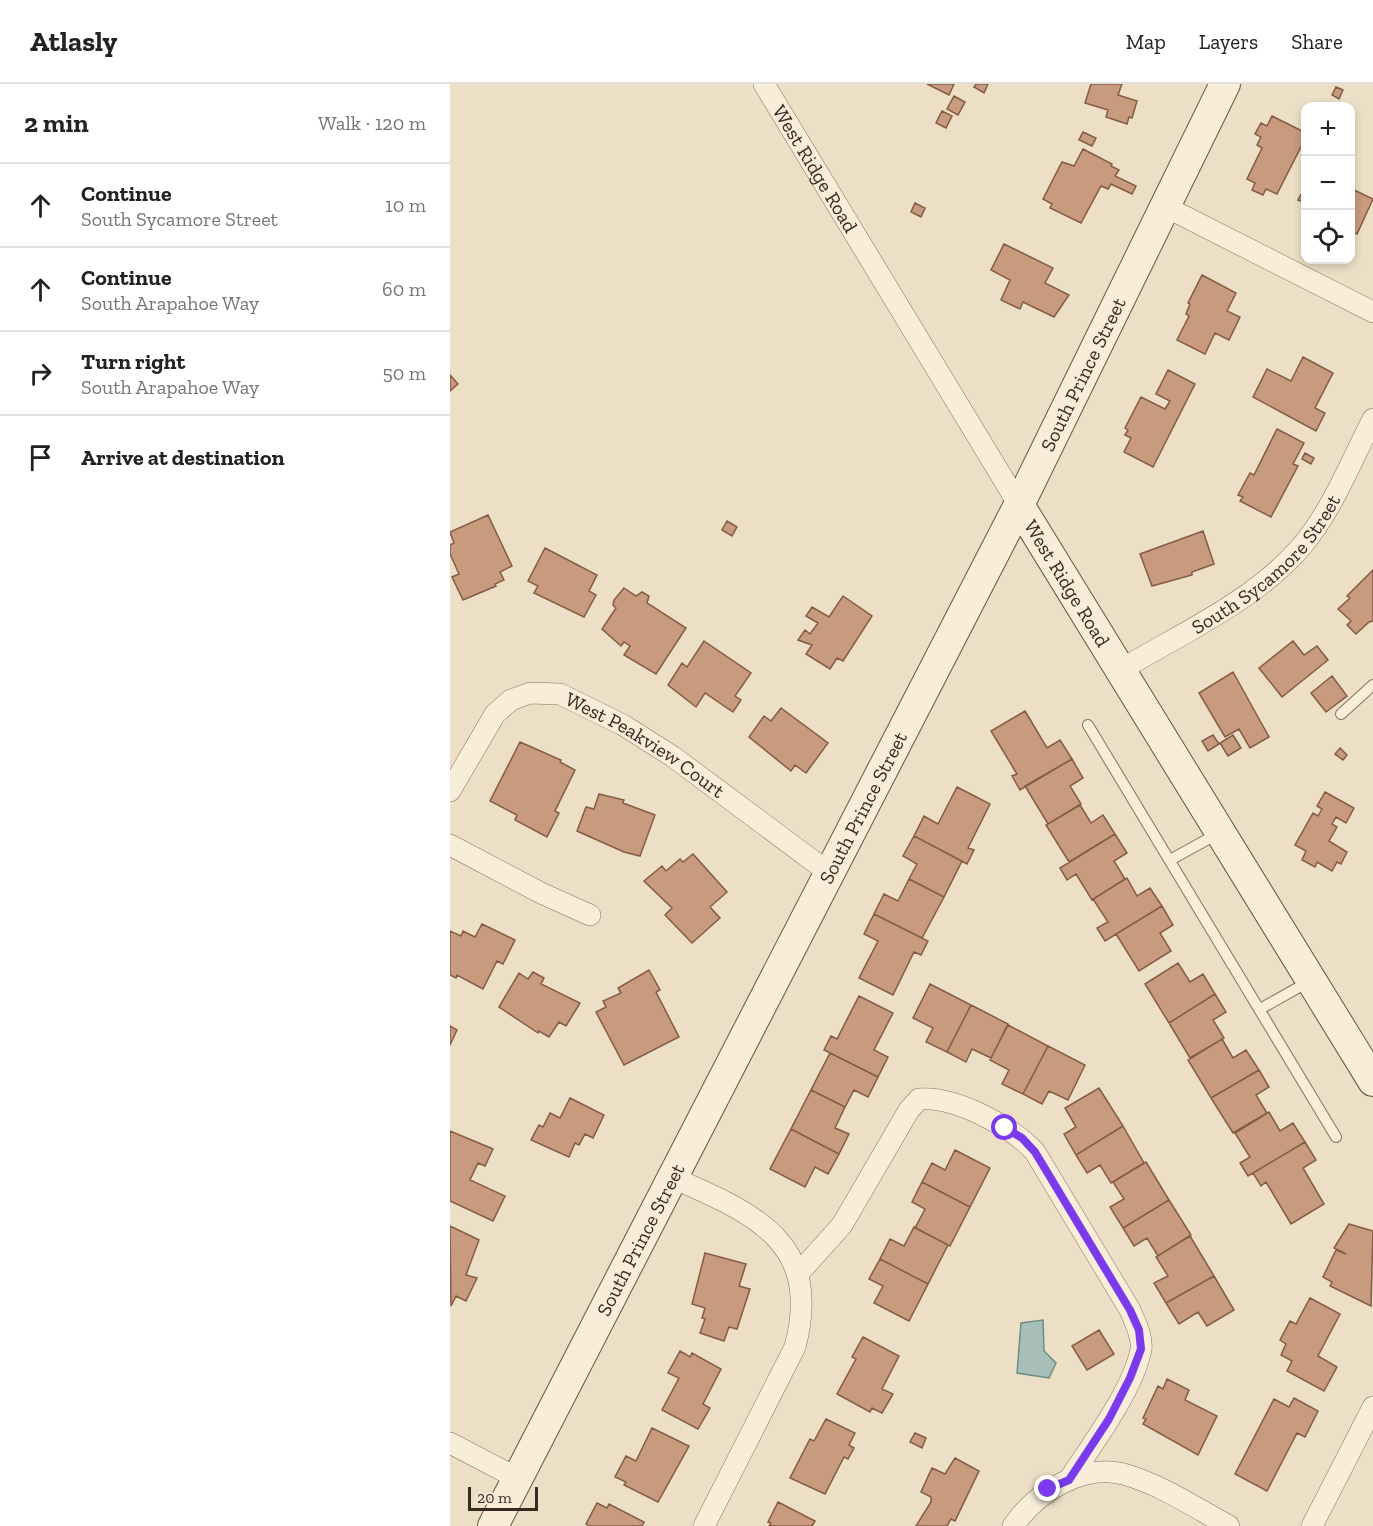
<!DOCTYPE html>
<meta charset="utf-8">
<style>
:root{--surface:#fff;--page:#f2f2f2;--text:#222;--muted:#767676;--line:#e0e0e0}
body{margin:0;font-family:"Zilla Slab",serif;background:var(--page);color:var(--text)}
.controls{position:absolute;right:18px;top:18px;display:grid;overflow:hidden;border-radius:12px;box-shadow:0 3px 9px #0003}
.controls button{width:54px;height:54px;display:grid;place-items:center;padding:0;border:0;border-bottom:2px solid var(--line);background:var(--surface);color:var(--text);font:30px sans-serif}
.scale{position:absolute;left:18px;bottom:15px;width:70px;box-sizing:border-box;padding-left:6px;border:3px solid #372a20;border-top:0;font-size:16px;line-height:21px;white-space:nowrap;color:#372a20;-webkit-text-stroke:4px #f4ead5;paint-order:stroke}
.stop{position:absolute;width:18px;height:18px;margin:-14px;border:4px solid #7c3aed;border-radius:50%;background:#fff}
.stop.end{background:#7c3aed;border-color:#fff;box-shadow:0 2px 6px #0008}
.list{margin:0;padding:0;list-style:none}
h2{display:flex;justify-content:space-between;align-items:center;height:78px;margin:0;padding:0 24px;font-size:26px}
h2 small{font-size:20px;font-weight:400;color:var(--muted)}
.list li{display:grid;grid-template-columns:39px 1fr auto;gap:18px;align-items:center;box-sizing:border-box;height:84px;padding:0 24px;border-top:2px solid var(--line)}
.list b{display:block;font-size:22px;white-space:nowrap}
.list p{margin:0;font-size:20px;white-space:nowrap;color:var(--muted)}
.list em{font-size:20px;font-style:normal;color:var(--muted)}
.icon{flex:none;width:33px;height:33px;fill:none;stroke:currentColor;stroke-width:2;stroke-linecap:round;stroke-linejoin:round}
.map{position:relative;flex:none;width:923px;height:1442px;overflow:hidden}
header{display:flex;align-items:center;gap:36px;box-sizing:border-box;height:84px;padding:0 30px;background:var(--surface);border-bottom:2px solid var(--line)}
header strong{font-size:28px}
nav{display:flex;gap:33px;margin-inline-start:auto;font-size:21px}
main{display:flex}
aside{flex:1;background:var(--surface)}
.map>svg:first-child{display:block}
.water{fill:#a7bfb8;stroke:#6e8d85;stroke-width:1.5}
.building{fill:#c89a7e;stroke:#845b44;stroke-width:1.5}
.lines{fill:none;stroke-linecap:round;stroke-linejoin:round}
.lane-casing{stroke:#86715d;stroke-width:12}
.street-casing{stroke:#86715d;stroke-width:22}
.secondary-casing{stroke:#685340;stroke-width:32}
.lane{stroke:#f7edd9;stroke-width:10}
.street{stroke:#f7edd9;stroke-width:21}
.secondary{stroke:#f7edd9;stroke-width:30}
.route{stroke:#7c3aed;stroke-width:8}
.labels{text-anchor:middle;stroke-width:6;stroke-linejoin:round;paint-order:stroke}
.street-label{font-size:20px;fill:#372a20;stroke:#f4ead5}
</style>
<header>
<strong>Atlasly</strong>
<nav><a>Map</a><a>Layers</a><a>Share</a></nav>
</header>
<main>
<aside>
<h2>2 min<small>Walk · 120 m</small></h2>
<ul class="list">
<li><svg class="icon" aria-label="ahead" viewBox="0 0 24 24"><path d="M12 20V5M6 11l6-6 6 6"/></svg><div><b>Continue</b><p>South Sycamore Street</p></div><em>10 m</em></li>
<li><svg class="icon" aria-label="ahead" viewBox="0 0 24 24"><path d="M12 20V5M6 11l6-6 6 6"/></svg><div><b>Continue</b><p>South Arapahoe Way</p></div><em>60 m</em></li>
<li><svg class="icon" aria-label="right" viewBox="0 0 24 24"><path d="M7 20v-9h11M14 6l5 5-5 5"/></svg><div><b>Turn right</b><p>South Arapahoe Way</p></div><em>50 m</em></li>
<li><svg class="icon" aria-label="arrive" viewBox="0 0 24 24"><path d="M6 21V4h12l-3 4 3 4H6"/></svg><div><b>Arrive at destination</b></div></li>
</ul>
</aside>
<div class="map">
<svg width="923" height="1442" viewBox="0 0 923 1442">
<rect width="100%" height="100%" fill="#ecdfc6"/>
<path class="water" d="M593 1236 594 1267 606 1279 599 1294 567 1289 571 1239Z"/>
<path class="building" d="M477 0H504L499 11Z
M526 0H538L534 9 524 3Z
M641 0H672L668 11 687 17 682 34 679 33 677 40 656 33 658 26 635 19Z
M886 3 893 6 889 15 882 11Z
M504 12 515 18 508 31 497 25Z
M492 27 502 32 496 44 486 39Z
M822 32 856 49V53L827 110 816 105 813 111 802 106 805 99 797 95 812 64 807 61 811 53 805 50 811 39 817 42Z
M633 48 646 54 642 62 629 56Z
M633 65 662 80 661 82 669 86 665 92 686 102 682 110 661 100 658 105 651 102 631 139 600 124 602 120 593 115 612 78 624 82Z
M856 101V119L848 116Z
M900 104 923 115 907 150 900 147Z
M465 119 475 124 471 133 461 128Z
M554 160 603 184 595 199 619 211 604 233 573 218 570 225 551 216 560 196 541 186Z
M752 191 786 209 777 227 790 233 779 256 765 249 755 270 727 256 739 232 736 230 740 220 738 219Z
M853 273 883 289 865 324 875 329 866 347 803 313 817 285 841 297Z
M718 286 745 300 703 383 674 368 681 354 675 351 678 346 675 344 691 313 715 325 720 317 706 310Z
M0 291 8 300 0 307Z
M827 345 854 359 843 380 848 382 821 433 790 417 793 413 788 411 800 389 804 391Z
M855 369 864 374 861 380 852 375Z
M38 431 62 482 50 488 54 496 45 500 46 502 13 516 2 493 9 490 0 470V461L4 459 0 448Z
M277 437 287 443 282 452 272 446Z
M753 447 764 480 742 488V491L702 502 690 470Z
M95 464 147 491 139 507 146 511 134 533 84 509 88 502 78 497Z
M923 486V537L919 538 906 550 897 541 901 537 888 525 900 514 897 512Z
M174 504 186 512 192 508 199 512 197 519 236 544 206 590 174 571 180 562 174 558 171 562 152 545 166 524 163 521 164 516Z
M393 512 422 532 393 577 387 574 380 585 356 570 362 561 348 556 355 546 360 550 368 539 356 532 362 523 379 533Z
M254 557 301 589 285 612 291 616 283 628 255 609 246 623 218 601 232 579 237 583Z
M843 557 854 571 867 562 878 576 832 613 809 584Z
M783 588 819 653 800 664 789 645 775 653 749 609Z
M882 592 897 612 876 628 861 609Z
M331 624 378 659 356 689 345 681 341 687 299 653 314 632 321 637Z
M575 627 597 664 610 656 622 675 570 706 562 692 567 690 541 647Z
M763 651 769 660 758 667 752 657Z
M783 651 791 664 778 672 770 659Z
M70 658 111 676 110 678 125 686 105 727 109 729 97 753 65 736 67 731 40 717Z
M890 664 897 671 893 676 885 670Z
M622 675 633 694 620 702 631 720 598 740 575 702Z
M507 703 540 720 518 764 524 766 517 780 464 752 474 732 488 740Z
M875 708 904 724 896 739 886 733 882 740 887 743 879 757 897 768 891 780 887 778 882 787 867 778 865 783 852 776 856 767 845 761 863 729 868 732 872 725 867 722Z
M149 710 174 716 173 719 205 731 190 772 174 768 127 747 136 723 144 725Z
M630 721 641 739 653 731 665 750 619 778 596 741Z
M665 750 677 769 664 777 675 795 642 816 626 790 617 796 610 784Z
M464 752 512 777 494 813 459 795 467 780 453 772Z
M243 770 277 808 260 823 270 834 242 859 215 831 222 824 194 797 212 782 216 787 230 775 233 778Z
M677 794 687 812 700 804 712 822 655 857 647 844 658 838 643 815Z
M459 795 494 813 472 854 424 830 434 810 448 817Z
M712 822 723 841 710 849 721 867 689 887 666 850Z
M424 830 478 857 471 871 464 868 443 911 409 894 428 857 414 850Z
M32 840 65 856 53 880 47 877 33 905 7 891 6 894 0 891V847L11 852 13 847 25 853Z
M728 879 740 898 753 890 765 910 719 939 695 900Z
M199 886 210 906 206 908 229 953 174 981 146 928 156 923 153 917 171 909 168 904Z
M83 888 94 894 91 900 130 919 116 942 109 938 99 953 89 947 88 949 49 923 69 889 78 895Z
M480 900 521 921 497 968 476 958 483 944 463 934Z
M765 910 776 928 763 936 774 954 740 974 719 939Z
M409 912 443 929 424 966 438 973 428 993 374 966 381 952 387 955Z
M521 921 558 940 541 974 522 965 516 978 497 968Z
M558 941 598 962 573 1010 552 1000 559 986 540 976Z
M0 942 7 946 0 961Z
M772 955 783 974 796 966 809 986 761 1014 738 976Z
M598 962 635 981 618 1016 599 1007 592 1020 573 1010Z
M380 969 428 993 418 1013 404 1006 395 1023 361 1006Z
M809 986 819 1003 806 1011 817 1029 783 1049 761 1014Z
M649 1004 673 1042 626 1071 614 1050 626 1043 615 1024Z
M361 1006 395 1023 385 1044 399 1050 389 1070 341 1045Z
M120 1014 154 1031 143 1054 135 1050 129 1061 125 1059 119 1073 81 1056 89 1041 93 1043 100 1029 110 1034Z
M819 1028 830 1047 843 1039 855 1058 798 1092 790 1079 800 1073 785 1049Z
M673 1042 694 1079 661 1099 650 1081 637 1089 626 1071Z
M341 1045 389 1070 378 1090 365 1083 355 1103 320 1085Z
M0 1047 43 1065 35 1082 28 1079 20 1096 55 1112 43 1137 0 1117Z
M855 1058 866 1076 853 1084 874 1120 841 1140 816 1098 811 1102 803 1089Z
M505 1066 540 1084 520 1123 472 1098 482 1079 495 1086Z
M696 1078 719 1116 673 1144 660 1123 674 1115 663 1098Z
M472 1098 520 1123 500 1162 465 1144 475 1125 462 1118Z
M719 1116 741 1151 708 1172 697 1154 684 1162 673 1144Z
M899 1140 923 1147 921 1222 880 1202 882 1198 873 1193 886 1166 896 1170 884 1164Z
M0 1142 29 1156 16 1191 27 1194 16 1217 6 1212 1 1222Z
M464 1143 498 1161 478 1200 430 1175 440 1155 454 1162Z
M740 1152 764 1192 716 1219 704 1199 718 1192 706 1173Z
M255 1169 296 1180 289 1202 300 1205 287 1245 279 1243 274 1257 250 1249 255 1235 252 1234 255 1224 242 1220Z
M430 1175 478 1200 459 1237 424 1219 433 1202 419 1195Z
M764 1192 784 1226 757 1242 748 1228 729 1240 716 1219Z
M860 1214 890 1230 868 1272 887 1283 874 1307 837 1287 842 1277 831 1271 836 1260 830 1256 840 1237 846 1240Z
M649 1246 664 1270 637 1286 622 1262Z
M413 1253 449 1272 432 1305 443 1310 432 1329 422 1324 420 1328 387 1310 406 1275 402 1273Z
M230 1267 240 1273 242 1269 271 1285 253 1320 260 1324 248 1345 212 1326 229 1294 218 1289Z
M717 1295 739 1306 735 1316 767 1332 748 1371 693 1340 696 1335 693 1334 708 1302 713 1305Z
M844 1314 868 1327 855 1353 847 1349 817 1407 785 1390 824 1315 839 1323Z
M376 1335 405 1349 399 1361 404 1364 398 1375 394 1373 375 1410 340 1394 360 1355 364 1357Z
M202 1344 239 1362 208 1418 174 1401 176 1398 165 1393 176 1372 186 1377Z
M465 1349 476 1354 472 1364 460 1358Z
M505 1374 529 1387 505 1437 501 1435 497 1442H466L481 1418V1413L471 1408 482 1384 495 1390Z
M328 1418 365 1437 362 1442H319L321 1439 318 1438Z
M147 1419 157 1424 159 1420 194 1438 192 1442H139L136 1440Z"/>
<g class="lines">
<g class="lane-casing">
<path id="lane" d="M891 630 923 601
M638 641 886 1053
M720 776 769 749
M810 925 860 897"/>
</g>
<g class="street-casing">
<g id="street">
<path id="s1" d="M314 0 569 421"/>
<path d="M716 123 923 228"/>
<path id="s2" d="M669 587C730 550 803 518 851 463 882 427 901 377 923 335"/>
<path id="s3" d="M0 707 45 630 61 616 80 609 110 610 173 641 222 672 378 788"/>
<path d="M0 761 91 809 140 831"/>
<path d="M221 1093C303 1129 373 1157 345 1263L254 1442"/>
<path d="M348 1190 392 1141 459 1026 469 1015C505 1012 561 1042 585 1068L680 1226C685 1238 693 1253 691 1266 682 1308 642 1360 619 1396"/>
<path d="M0 1359 67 1394"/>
<path d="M563 1442C587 1408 633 1378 677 1391 713 1402 746 1424 779 1442"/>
<path d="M862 1442 923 1323"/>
</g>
</g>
<g class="secondary-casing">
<g id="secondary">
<path id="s4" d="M569 421 923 997"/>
<path id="s5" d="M43 1442 569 421 775 0"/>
</g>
</g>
<use href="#lane" class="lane"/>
<use href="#street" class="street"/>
<use href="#secondary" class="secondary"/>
</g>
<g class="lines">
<path class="route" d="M555 1044 572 1054 585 1068 680 1226 689 1246 691 1265 680 1294 659 1335 619 1396 598 1405"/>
</g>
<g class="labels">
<g class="street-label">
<text dy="7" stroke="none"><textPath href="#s1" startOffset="99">West Ridge Road</textPath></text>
<text dy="7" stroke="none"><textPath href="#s5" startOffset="1294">South Prince Street</textPath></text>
<text dy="7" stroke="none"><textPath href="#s2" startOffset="184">South Sycamore Street</textPath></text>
<text dy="7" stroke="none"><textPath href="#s4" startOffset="92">West Ridge Road</textPath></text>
<text dy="7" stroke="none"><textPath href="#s3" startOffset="260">West Peakview Court</textPath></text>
<text dy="7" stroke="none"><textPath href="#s5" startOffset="808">South Prince Street</textPath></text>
<text dy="7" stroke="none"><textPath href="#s5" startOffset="322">South Prince Street</textPath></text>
</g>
</g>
</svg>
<div class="controls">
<button>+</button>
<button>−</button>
<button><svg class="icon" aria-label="locate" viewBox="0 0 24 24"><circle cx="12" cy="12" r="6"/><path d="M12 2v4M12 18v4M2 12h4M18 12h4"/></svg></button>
</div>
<div class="scale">20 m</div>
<div class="stop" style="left:555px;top:1044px"></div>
<div class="stop end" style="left:598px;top:1405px"></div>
</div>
</main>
